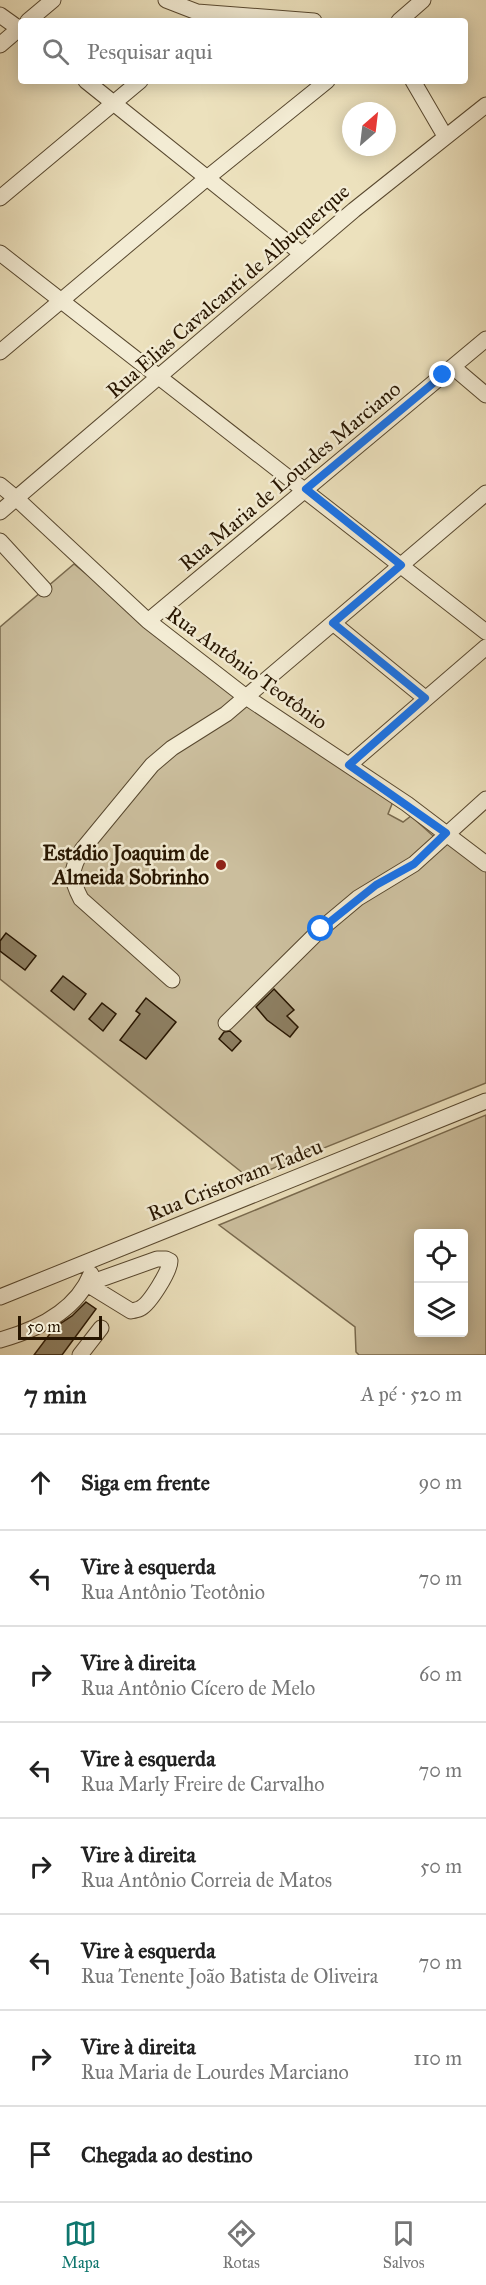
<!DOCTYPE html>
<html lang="pt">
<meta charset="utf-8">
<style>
:root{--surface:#fff;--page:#f6f6f6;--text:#222;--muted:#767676;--line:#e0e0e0;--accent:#0f766e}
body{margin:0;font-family:"IM FELL Great Primer",serif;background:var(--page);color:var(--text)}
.controls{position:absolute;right:18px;bottom:18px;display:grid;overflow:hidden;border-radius:6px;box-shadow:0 3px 15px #0003}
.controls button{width:54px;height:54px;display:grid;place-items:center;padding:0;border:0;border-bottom:2px solid var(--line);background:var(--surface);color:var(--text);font:30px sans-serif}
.compass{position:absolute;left:342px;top:102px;width:54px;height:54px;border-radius:50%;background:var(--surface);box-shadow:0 3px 15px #0003;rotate:28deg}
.scale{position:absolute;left:18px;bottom:15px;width:84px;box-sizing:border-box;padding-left:6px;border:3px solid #271500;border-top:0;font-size:16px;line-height:21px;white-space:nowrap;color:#271500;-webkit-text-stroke:4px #f3ecd4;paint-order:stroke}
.stop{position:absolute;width:18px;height:18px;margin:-14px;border:4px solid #1a73e8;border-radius:50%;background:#fff}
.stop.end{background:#1a73e8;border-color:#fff;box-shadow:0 2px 6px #0008}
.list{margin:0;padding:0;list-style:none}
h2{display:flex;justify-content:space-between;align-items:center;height:78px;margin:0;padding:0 24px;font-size:26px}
h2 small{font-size:20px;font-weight:400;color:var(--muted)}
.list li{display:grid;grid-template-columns:39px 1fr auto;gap:18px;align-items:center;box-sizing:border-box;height:96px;padding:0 24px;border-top:2px solid var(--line)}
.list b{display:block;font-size:22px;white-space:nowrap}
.list p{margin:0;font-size:20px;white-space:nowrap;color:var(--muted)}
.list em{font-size:20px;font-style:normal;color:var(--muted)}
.icon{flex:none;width:33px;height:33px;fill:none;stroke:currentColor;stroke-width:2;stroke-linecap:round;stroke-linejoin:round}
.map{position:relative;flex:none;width:486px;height:1355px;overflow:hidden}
.search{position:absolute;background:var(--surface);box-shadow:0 3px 15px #0003;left:18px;right:18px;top:18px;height:66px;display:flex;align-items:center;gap:15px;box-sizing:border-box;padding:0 21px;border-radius:6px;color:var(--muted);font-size:22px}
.sheet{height:846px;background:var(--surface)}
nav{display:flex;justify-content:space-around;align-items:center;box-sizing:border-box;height:84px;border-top:2px solid var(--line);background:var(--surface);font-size:16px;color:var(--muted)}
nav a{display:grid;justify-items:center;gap:3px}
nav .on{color:var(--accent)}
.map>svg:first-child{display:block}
.green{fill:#cbbe9d;stroke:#796a4e;stroke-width:1.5;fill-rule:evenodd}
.building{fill:#8d7f62;stroke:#271500;stroke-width:1.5}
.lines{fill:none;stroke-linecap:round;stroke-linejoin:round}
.minor-casing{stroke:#58482f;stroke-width:17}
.minor{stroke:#f3ecd4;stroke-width:15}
.route{stroke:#1a73e8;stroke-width:8}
.poi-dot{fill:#8f2418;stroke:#f3ecd4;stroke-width:2}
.labels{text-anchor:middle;stroke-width:5;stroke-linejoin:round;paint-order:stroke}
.street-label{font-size:21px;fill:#271500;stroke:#f3ecd4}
.poi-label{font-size:21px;font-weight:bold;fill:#271500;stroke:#f3ecd4;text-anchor:end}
</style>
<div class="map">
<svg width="486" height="1355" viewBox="0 0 486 1355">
<rect width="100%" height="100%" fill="#ece1bd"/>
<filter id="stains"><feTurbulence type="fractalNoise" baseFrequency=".00333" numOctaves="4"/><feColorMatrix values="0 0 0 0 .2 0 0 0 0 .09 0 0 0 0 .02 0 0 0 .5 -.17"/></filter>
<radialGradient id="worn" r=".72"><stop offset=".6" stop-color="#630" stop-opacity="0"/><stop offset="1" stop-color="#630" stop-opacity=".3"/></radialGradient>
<path class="green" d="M74 564 216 679 394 799 388 814 403 822 411 816 442 844 452 841 486 869V1083L249 1178 0 979V627Z
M486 1115V1355H359L356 1352 355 1327 219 1225ZM418 1234H464V1332H418Z"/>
<path class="building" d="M6 933 36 956 25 970 0 951V941Z
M63 976 86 994 74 1010 51 991Z
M274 989 294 1010 287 1016 298 1027 290 1037 267 1020 256 1007Z
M146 998 176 1022 146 1059 120 1040 140 1014 136 1011Z
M102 1003 116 1014 103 1031 89 1019Z
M230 1031 241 1041 232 1051 219 1039 224 1032Z
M86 1302 96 1309 62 1355H34L55 1327 72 1316Z"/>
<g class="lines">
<g class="minor-casing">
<path id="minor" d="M166 0 197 12 314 21
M0 15 21 30
M28 21 53 0
M399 21 423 0
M0 45 21 27
M86 81 302 254
M413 81 445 136
M0 198 140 81
M0 253 486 632
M0 352 207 178 327 81
M453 367 486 395
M0 485 17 499 148 621 246 697 407 804 486 864
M0 512 354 210 486 105
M0 541 44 589
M148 621 486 339
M333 623 425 698
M349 765 486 647
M172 980 81 899C70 878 70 871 82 850L152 765 172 748 226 714 486 493
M226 1023 321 929 358 898 414 864 486 799
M157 1259H166L170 1261C170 1271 150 1303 141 1308 140 1309 132 1311 131 1311L87 1284Z
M0 1297 486 1101
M0 1340C36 1330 76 1311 91 1274
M80 1355 101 1328"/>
</g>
<use href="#minor" class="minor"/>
</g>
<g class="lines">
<path class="route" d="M321 929 376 885 414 864 446 833 349 765 425 698 333 623 401 565 306 489 443 375"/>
</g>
<circle class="poi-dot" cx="221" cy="865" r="6"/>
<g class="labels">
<g class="street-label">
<text transform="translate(228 291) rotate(-41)" y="7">Rua Elias Cavalcanti de Albuquerque</text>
<text transform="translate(290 476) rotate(-40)" y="7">Rua Maria de Lourdes Marciano</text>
<text transform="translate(247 668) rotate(36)" y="7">Rua Antônio Teotônio</text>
<text transform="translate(235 1180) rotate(-22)" y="7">Rua Cristovam Tadeu</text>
</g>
<g class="poi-label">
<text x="209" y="860">Estádio Joaquim de<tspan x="209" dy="24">Almeida Sobrinho</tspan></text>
</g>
</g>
<rect width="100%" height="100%" filter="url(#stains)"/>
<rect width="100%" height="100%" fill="url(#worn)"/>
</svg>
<div class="controls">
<button><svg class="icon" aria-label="locate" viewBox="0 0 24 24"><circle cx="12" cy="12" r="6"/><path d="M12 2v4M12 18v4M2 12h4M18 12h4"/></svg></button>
<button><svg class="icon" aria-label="layers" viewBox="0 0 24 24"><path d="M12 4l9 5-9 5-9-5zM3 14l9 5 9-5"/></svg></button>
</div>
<svg class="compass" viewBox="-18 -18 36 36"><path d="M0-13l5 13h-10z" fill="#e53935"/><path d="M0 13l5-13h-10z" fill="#767676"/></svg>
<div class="scale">50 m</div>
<div class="stop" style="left:321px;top:929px"></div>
<div class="stop end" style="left:443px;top:375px"></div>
<div class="search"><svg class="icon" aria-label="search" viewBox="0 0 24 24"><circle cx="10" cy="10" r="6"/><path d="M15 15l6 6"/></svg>Pesquisar aqui</div>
</div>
<section class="sheet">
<h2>7 min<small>A pé · 520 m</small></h2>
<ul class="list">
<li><svg class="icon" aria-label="ahead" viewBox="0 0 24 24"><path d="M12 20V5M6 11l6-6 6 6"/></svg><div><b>Siga em frente</b></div><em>90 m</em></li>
<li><svg class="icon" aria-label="left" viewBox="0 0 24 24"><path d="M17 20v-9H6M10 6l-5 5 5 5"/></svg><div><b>Vire à esquerda</b><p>Rua Antônio Teotônio</p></div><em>70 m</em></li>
<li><svg class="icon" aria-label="right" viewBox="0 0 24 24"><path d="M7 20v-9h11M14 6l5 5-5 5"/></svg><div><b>Vire à direita</b><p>Rua Antônio Cícero de Melo</p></div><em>60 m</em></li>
<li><svg class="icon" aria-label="left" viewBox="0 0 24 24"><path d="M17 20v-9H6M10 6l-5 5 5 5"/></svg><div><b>Vire à esquerda</b><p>Rua Marly Freire de Carvalho</p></div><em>70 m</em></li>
<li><svg class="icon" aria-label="right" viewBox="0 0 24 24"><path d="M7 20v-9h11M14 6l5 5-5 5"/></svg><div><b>Vire à direita</b><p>Rua Antônio Correia de Matos</p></div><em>50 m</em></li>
<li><svg class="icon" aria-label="left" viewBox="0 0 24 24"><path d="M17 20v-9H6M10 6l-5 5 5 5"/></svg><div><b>Vire à esquerda</b><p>Rua Tenente João Batista de Oliveira</p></div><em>70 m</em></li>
<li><svg class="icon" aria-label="right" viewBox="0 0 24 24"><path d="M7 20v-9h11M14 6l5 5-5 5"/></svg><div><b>Vire à direita</b><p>Rua Maria de Lourdes Marciano</p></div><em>110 m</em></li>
<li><svg class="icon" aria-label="arrive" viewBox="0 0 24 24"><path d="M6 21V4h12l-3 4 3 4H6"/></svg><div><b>Chegada ao destino</b></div></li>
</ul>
</section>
<nav>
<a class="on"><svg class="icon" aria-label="map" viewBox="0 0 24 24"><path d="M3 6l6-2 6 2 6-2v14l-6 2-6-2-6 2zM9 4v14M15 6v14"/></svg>Mapa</a>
<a><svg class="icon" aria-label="directions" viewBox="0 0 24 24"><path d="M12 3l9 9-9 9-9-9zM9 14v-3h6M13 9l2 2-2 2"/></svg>Rotas</a>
<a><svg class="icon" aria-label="saved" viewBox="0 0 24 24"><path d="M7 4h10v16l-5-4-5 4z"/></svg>Salvos</a>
</nav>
